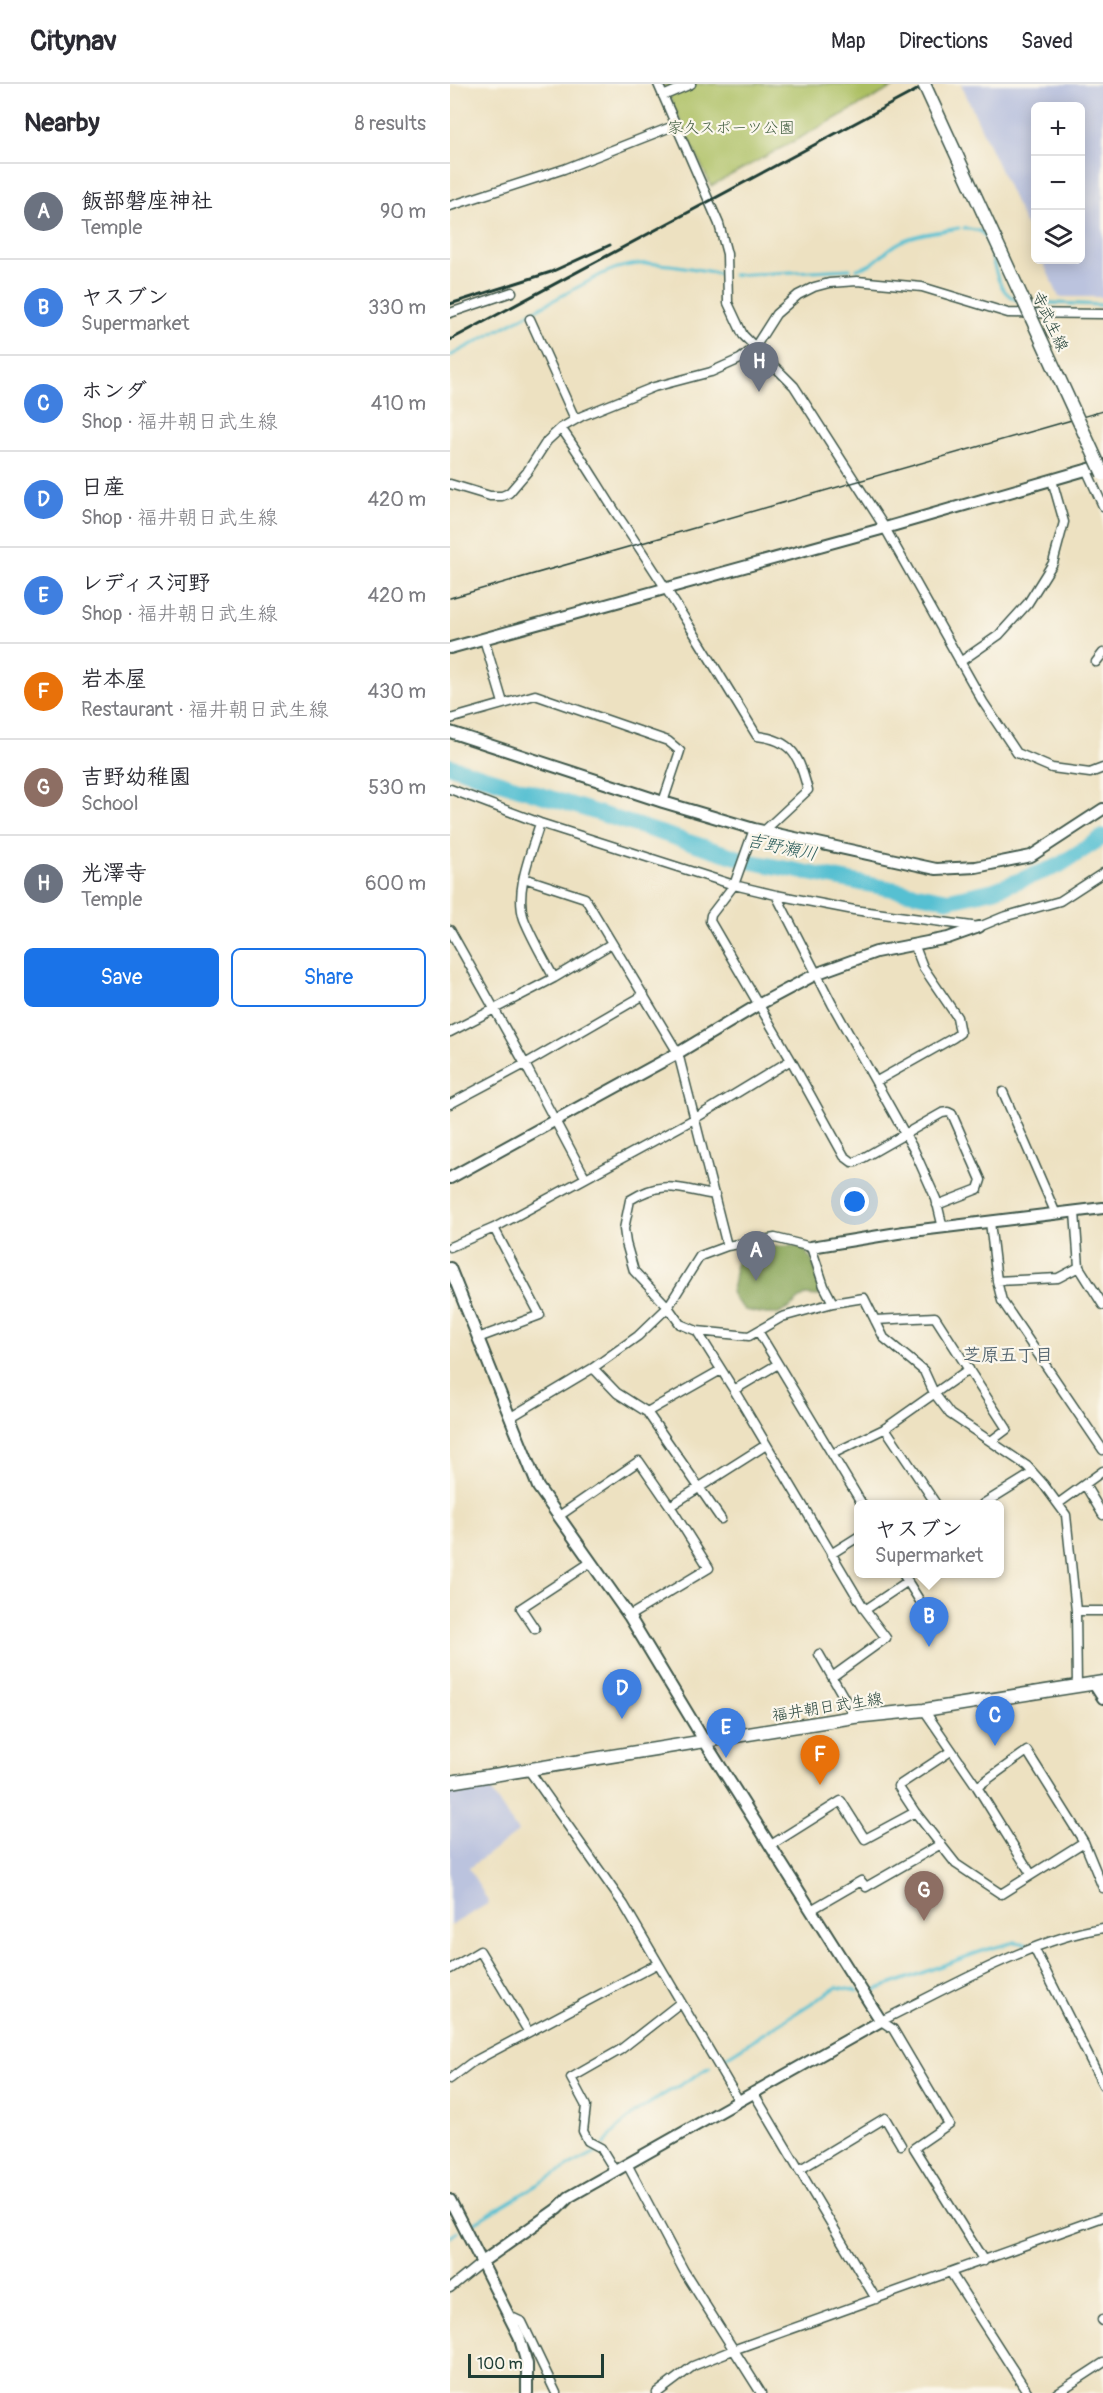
<!DOCTYPE html>
<meta charset="utf-8">
<style>
:root{--surface:#fff;--page:#f2f2f3;--text:#2b2b33;--muted:#7c7c81;--line:#e1e1e2;--accent:#1a73e8}
body{margin:0;font-family:Pangolin,"Klee One",sans-serif;background:var(--page);color:var(--text)}
.controls{position:absolute;right:18px;top:18px;display:grid;overflow:hidden;border-radius:9px;box-shadow:0 3px 15px #0003}
.controls button{width:54px;height:54px;display:grid;place-items:center;padding:0;border:0;border-bottom:2px solid var(--line);background:var(--surface);color:var(--text);font:30px sans-serif}
.scale{position:absolute;left:18px;bottom:15px;width:136px;box-sizing:border-box;padding-left:6px;border:3px solid #1f3d34;border-top:0;font-size:16px;line-height:21px;white-space:nowrap;color:#1f3d34;-webkit-text-stroke:4px #fbf7ec;paint-order:stroke}
.you{position:absolute;left:405px;top:1118px;width:21px;height:21px;margin:-15px;border:4px solid #fff;border-radius:50%;background:#1a73e8;box-shadow:0 0 0 9px #1a73e833}
.badge{display:grid;place-items:center;width:39px;height:39px;border-radius:50%;background:var(--accent);color:#fff;font-size:20px;font-weight:700}
.pin{position:absolute;translate:-50% -50px;filter:drop-shadow(0 2px 3px #0008)}
.pin::after{content:'';position:absolute;top:32px;width:21px;height:18px;background:inherit;clip-path:polygon(0 0,100% 0,50% 100%)}
.popup{position:absolute;left:404px;top:1416px;width:150px;height:78px;box-sizing:border-box;display:grid;place-content:center;border-radius:9px;background:var(--surface);filter:drop-shadow(0 2px 4px #0005);font-size:20px;white-space:nowrap;color:var(--muted)}
.popup b{font-size:22px;color:var(--text)}
.popup::after{content:'';position:absolute;left:50%;top:100%;margin-left:-12px;border:12px solid transparent;border-top-color:var(--surface)}
.list{margin:0;padding:0;list-style:none}
h2{display:flex;justify-content:space-between;align-items:center;height:78px;margin:0;padding:0 24px;font-size:26px}
h2 small{font-size:20px;font-weight:400;color:var(--muted)}
.list li{display:grid;grid-template-columns:39px 1fr auto;gap:18px;align-items:center;box-sizing:border-box;height:96px;padding:0 24px;border-top:2px solid var(--line)}
.list b{display:block;font-size:22px;white-space:nowrap}
.list p{margin:0;font-size:20px;white-space:nowrap;color:var(--muted)}
.list em{font-size:20px;font-style:normal;color:var(--muted)}
.actions{display:flex;gap:12px;padding:18px 24px}
.actions a{flex:1;padding:14px 0;border:2px solid var(--accent);border-radius:9px;text-align:center;font-size:21px;color:var(--accent)}
.actions .main{background:var(--accent);color:#fff}
.icon{flex:none;width:33px;height:33px;fill:none;stroke:currentColor;stroke-width:2;stroke-linecap:round;stroke-linejoin:round}
.map{position:relative;flex:none;width:653px;height:2309px;overflow:hidden}
header{display:flex;align-items:center;gap:36px;box-sizing:border-box;height:84px;padding:0 30px;background:var(--surface);border-bottom:2px solid var(--line)}
header strong{font-size:28px}
nav{display:flex;gap:33px;margin-inline-start:auto;font-size:21px}
main{display:flex}
aside{flex:1;background:var(--surface)}
.map>svg:first-child{display:block}
.industrial{fill:#bbc3de}
.green{fill:#acbf62;stroke:#667e4b;stroke-width:1.5}
.forest{fill:#89a658;stroke:#547246;stroke-width:1.5}
.lines{fill:none;stroke-linecap:round;stroke-linejoin:round}
.stream{stroke:#56c0d2;stroke-width:3}
.river{stroke:#56c0d2;stroke-width:16}
.minor-casing{stroke:#3e5649;stroke-width:11}
.tertiary-casing{stroke:#3e5649;stroke-width:14}
.primary-casing{stroke:#3e5649;stroke-width:15}
.minor{stroke:#fff;stroke-width:8}
.tertiary{stroke:#fff;stroke-width:10}
.primary{stroke:#fff;stroke-width:12}
.tram{stroke:#1f3d34;stroke-width:1.5}
.rail{stroke:#1f3d34;stroke-width:3}
.secondary-bridge-casing{stroke:#3e5649;stroke-width:15;stroke-linecap:butt}
.secondary-bridge{stroke:#fff;stroke-width:12}
.labels{text-anchor:middle;stroke-width:4.5;stroke-linejoin:round;paint-order:stroke}
.park-label{font-size:16px;fill:#425e40;stroke:#fbf7ec}
.street-label{font-size:16px;fill:#1f3d34;stroke:#fbf7ec}
.water-label{font-size:18px;font-style:italic;fill:#2d5e5c;stroke:#fbf7ec}
.neighbourhood-label{font-size:18px;font-weight:bold;fill:#566771;stroke:#fbf7ec}
</style>
<header>
<strong>Citynav</strong>
<nav><a>Map</a><a>Directions</a><a>Saved</a></nav>
</header>
<main>
<aside>
<h2>Nearby<small>8 results</small></h2>
<ul class="list">
<li><span class="badge" style="background:#6b7280">A</span><div><b>飯部磐座神社</b><p>Temple</p></div><em>90 m</em></li>
<li><span class="badge" style="background:#3f7fe0">B</span><div><b>ヤスブン</b><p>Supermarket</p></div><em>330 m</em></li>
<li><span class="badge" style="background:#3f7fe0">C</span><div><b>ホンダ</b><p>Shop · 福井朝日武生線</p></div><em>410 m</em></li>
<li><span class="badge" style="background:#3f7fe0">D</span><div><b>日産</b><p>Shop · 福井朝日武生線</p></div><em>420 m</em></li>
<li><span class="badge" style="background:#3f7fe0">E</span><div><b>レディス河野</b><p>Shop · 福井朝日武生線</p></div><em>420 m</em></li>
<li><span class="badge" style="background:#e8710a">F</span><div><b>岩本屋</b><p>Restaurant · 福井朝日武生線</p></div><em>430 m</em></li>
<li><span class="badge" style="background:#8d6e63">G</span><div><b>吉野幼稚園</b><p>School</p></div><em>530 m</em></li>
<li><span class="badge" style="background:#6b7280">H</span><div><b>光澤寺</b><p>Temple</p></div><em>600 m</em></li>
</ul>
<div class="actions"><a class="main">Save</a><a>Share</a></div>
</aside>
<div class="map">
<svg width="653" height="2309" viewBox="0 0 653 2309">
<rect width="100%" height="100%" fill="#fbf7ec"/>
<filter id="ink" filterUnits="userSpaceOnUse"><feTurbulence type="fractalNoise" baseFrequency=".0167" numOctaves="2"/><feDisplacementMap in="SourceGraphic" scale="12" xChannelSelector="R" yChannelSelector="G"/><feConvolveMatrix kernelMatrix="1 2 1 2 8 2 1 2 1" color-interpolation-filters="sRGB"/></filter>
<filter id="wash" filterUnits="userSpaceOnUse"><feTurbulence type="fractalNoise" baseFrequency=".008" numOctaves="4" result="noise"/><feDisplacementMap in="SourceGraphic" scale="24" xChannelSelector="R" yChannelSelector="G"/><feGaussianBlur stdDeviation="1.35" result="paint"/><feColorMatrix in="noise" values="0 0 0 0 0 0 0 0 0 0 0 0 0 0 0 0 0 1.4 0 .05"/><feComposite in="paint" operator="in"/></filter>
<g filter="url(#wash)">
<rect width="100%" height="100%" fill="#ede1c1"/>
<path class="industrial" d="M511 0H653V213H609L592 176H630V22H586L585 162Z
M37 1701 68 1748 19 1784 39 1819 0 1842V1707Z"/>
<path class="green" d="M213 0H449L261 102Z"/>
<path class="forest" d="M329 1162C335 1162 343 1161 349 1163 364 1168 369 1199 369 1212L355 1211 339 1224 328 1230H316L295 1226 285 1216 281 1208C286 1196 284 1185 287 1172L300 1166Z"/>
<g class="lines">
<path class="stream" d="M514 144 530 147 535 152C546 173 542 209 570 217
M407 185C428 181 432 167 450 158 467 149 490 148 509 144
M283 191 400 185
M577 218 653 221
M0 272 154 189C193 171 233 183 273 190
M417 1909 535 1866 565 1858 578 1860
M273 1975 387 1903 408 1907
M154 2061C178 2025 225 2006 260 1983
M22 2140 117 2083 148 2067
M0 2153 8 2148"/>
<path class="river" d="M0 682 302 778 499 816 544 806 608 782 653 753"/>
</g>
</g>
<g filter="url(#ink)">
<g class="lines">
<g class="minor-casing">
<path id="minor" d="M208 0 269 140 277 170 278 219 293 251 344 302 435 444 533 618 567 669 602 684 640 689 653 684
M213 12 241 0
M0 122 114 85 226 41
M0 229 62 208
M80 235 125 335
M111 344C132 373 149 403 168 432 217 504 262 578 307 652 344 656 349 674 358 706L314 747
M636 385 653 422
M0 400 40 412H52L59 409 77 388 97 357 111 344 132 332 204 303 261 288 290 275 305 263 326 230 348 211 364 203 379 199 407 197 472 203 558 229 653 230
M34 555 53 619
M510 578 549 551 578 519 603 479 614 438 602 396
M646 578 653 569
M0 635 85 611 218 657 230 667 213 718
M0 705 90 739 284 801 326 811 404 826 529 843 553 833 610 817 653 789
M90 739C82 767 64 806 74 835 82 855 94 875 104 894
M74 794 135 814 228 969 277 1162
M326 811 382 920 464 1066 486 1115 493 1144
M0 846 75 980 135 1093
M0 948 104 894 161 860
M341 976 394 1072 402 1078H406L492 1029 498 1028 502 1030 531 1096 528 1105 487 1121
M427 997 503 954 510 949 507 933 473 883 464 860
M553 1008 606 1130
M0 1020 75 980 194 911
M265 1111C229 1105 213 1095 180 1116L174 1145 176 1159 184 1187 218 1223 230 1240 247 1247 284 1306
M625 1128 629 1183 653 1221
M540 1138 547 1197 608 1194 629 1183
M0 1163 44 1144 244 1035 341 976 260 837 261 831 284 801 304 745
M547 1197 552 1217 653 1366
M425 1236 485 1233 557 1345 541 1357
M247 1247 299 1252 332 1233 383 1219
M308 1247 328 1280
M28 1254 90 1231 44 1144
M143 1284 167 1309 197 1328 271 1435
M197 1328 271 1286
M61 1333 143 1284 188 1252 218 1223 250 1172 277 1162 325 1154 361 1163 374 1202 383 1219 414 1214 434 1254 474 1287 484 1309 500 1330 577 1382 594 1401 616 1431 626 1527 627 1602
M435 1344 486 1420
M382 1370 412 1420
M635 1401 653 1431
M609 1419 653 1387
M533 1420 583 1389
M109 1432 189 1377 220 1422
M381 1470 408 1453
M453 1490 478 1530
M415 1526 458 1497
M626 1527H653
M179 1532 259 1484 220 1422 316 1361
M85 1545 71 1524 141 1478
M369 1570 405 1633
M382 1593 436 1554 415 1526 284 1306 328 1280 382 1370 434 1345 519 1285
M474 1626 527 1703 581 1790
M501 1667 448 1702 465 1728 506 1780 551 1810 634 1758
M78 1685 174 1821 289 2017
M527 1703 577 1667 634 1758 653 1804
M321 1761 391 1717 415 1755 465 1728
M361 1826 411 1797 416 1803 491 1760
M584 1864 653 2001
M0 1885 30 1867 78 1947
M431 1937 443 1945 499 2040 464 2064 534 2177
M431 1937C497 1905 581 1855 653 1844
M0 1995 21 1979 207 1880
M303 2008 426 2215
M177 2080 234 2187 311 2309
M349 2086 435 2034 451 2061
M165 2087 151 2064 138 2057 133 2047 136 2022 121 1994 170 1966 230 1919
M501 2189 578 2309
M0 2204 32 2178
M59 2232 72 2238 106 2309
M652 2236 653 2237
M207 2309 243 2282 283 2266 653 2133
M607 2309 653 2279"/>
</g>
<g class="tertiary-casing">
<path id="tertiary" d="M0 564 435 444 653 381
M0 648 213 718 304 745 486 785 526 783 581 772 653 725
M0 1094 228 969 308 921 368 889 426 868 498 854 529 843
M361 1163 454 1148 653 1124
M0 1184 88 1403 179 1532 255 1658 431 1937 119 2113 107 2125 32 2178
M644 1600 653 1614
M0 2116 69 2252 77 2280V2309"/>
</g>
<g class="primary-casing">
<path id="primary" d="M0 1698 404 1633 474 1626 653 1598"/>
</g>
<use href="#minor" class="minor"/>
<use href="#tertiary" class="tertiary"/>
<use href="#primary" class="primary"/>
<path class="tram" d="M0 514 653 327"/>
<path class="rail" d="M0 220 101 188 160 161
M0 256 478 0"/>
<g class="secondary-bridge-casing">
<path id="secondary-bridge" d="M474 0 653 390"/>
</g>
<use href="#secondary-bridge" class="secondary-bridge"/>
</g>
</g>
<g class="labels">
<g class="park-label">
<text x="281" y="49">家久スポーツ公園</text>
</g>
<g class="street-label">
<text transform="translate(601 237) rotate(65)" y="6">寺武生線</text>
<text transform="translate(377 1622) rotate(-9)" y="6">福井朝日武生線</text>
</g>
<g class="water-label">
<text transform="translate(332 763) rotate(12)" y="6">吉野瀬川</text>
</g>
<g class="neighbourhood-label">
<text x="558" y="1277">芝原五丁目</text>
</g>
</g>
</svg>
<div class="controls">
<button>+</button>
<button>−</button>
<button><svg class="icon" aria-label="layers" viewBox="0 0 24 24"><path d="M12 4l9 5-9 5-9-5zM3 14l9 5 9-5"/></svg></button>
</div>
<div class="scale">100 m</div>
<div class="you"></div>
<div class="pin badge" style="left:306px;top:1197px;background:#6b7280">A</div>
<div class="pin badge" style="left:479px;top:1563px;background:#3f7fe0">B</div>
<div class="popup"><b>ヤスブン</b>Supermarket</div>
<div class="pin badge" style="left:545px;top:1662px;background:#3f7fe0">C</div>
<div class="pin badge" style="left:172px;top:1635px;background:#3f7fe0">D</div>
<div class="pin badge" style="left:276px;top:1674px;background:#3f7fe0">E</div>
<div class="pin badge" style="left:370px;top:1701px;background:#e8710a">F</div>
<div class="pin badge" style="left:474px;top:1837px;background:#8d6e63">G</div>
<div class="pin badge" style="left:309px;top:308px;background:#6b7280">H</div>
</div>
</main>
